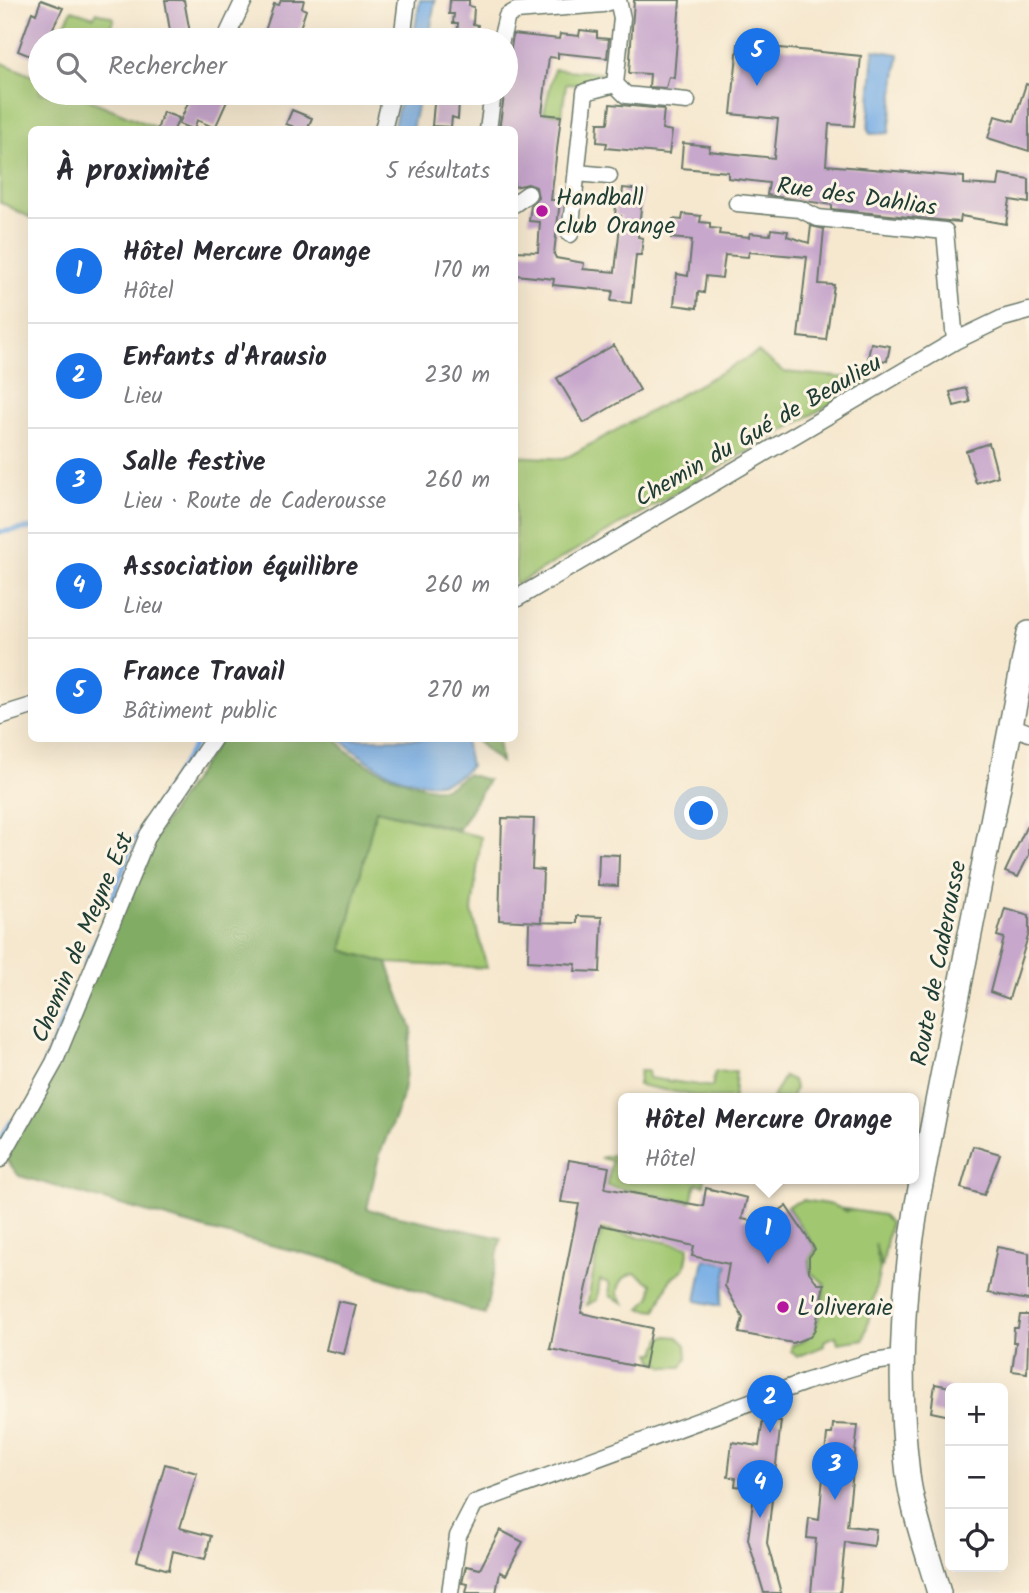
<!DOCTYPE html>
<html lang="fr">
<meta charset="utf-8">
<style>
:root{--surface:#fff;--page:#f2f2f3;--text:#2b2b33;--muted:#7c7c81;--line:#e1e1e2;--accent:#1a73e8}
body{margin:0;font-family:Kalam,sans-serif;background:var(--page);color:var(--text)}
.controls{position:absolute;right:21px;bottom:21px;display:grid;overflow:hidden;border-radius:10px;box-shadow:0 7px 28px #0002}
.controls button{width:63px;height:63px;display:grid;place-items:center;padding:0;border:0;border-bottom:2px solid var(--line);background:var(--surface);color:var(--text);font:35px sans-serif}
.you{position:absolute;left:702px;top:814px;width:24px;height:24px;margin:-18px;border:5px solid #fff;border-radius:50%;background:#1a73e8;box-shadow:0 0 0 10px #1a73e833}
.badge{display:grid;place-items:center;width:46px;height:46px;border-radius:50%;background:var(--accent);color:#fff;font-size:23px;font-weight:700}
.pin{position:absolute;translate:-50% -58px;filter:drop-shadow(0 2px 4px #0008)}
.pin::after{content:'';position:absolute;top:37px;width:24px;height:21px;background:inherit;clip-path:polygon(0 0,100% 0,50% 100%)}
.popup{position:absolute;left:618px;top:1093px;width:301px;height:91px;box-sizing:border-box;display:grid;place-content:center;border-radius:10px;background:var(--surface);filter:drop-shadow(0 2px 5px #0005);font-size:23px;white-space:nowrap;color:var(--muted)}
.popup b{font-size:26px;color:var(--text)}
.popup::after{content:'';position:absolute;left:50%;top:100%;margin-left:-14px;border:14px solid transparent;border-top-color:var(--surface)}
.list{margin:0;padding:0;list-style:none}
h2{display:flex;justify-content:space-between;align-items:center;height:91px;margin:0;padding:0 28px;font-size:30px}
h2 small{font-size:23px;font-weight:400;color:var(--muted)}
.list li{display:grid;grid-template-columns:46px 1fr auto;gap:21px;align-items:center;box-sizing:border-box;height:105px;padding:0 28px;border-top:2px solid var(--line)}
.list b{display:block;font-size:26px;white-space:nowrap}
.list p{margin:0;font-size:23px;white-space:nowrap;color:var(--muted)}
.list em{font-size:23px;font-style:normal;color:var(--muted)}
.icon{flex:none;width:38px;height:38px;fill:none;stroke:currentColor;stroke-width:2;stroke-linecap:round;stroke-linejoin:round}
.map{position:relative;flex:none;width:1029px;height:1593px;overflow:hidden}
.search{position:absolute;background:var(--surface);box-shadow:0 7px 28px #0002;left:28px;top:28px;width:490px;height:77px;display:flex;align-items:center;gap:18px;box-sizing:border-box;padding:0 24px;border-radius:38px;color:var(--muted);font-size:26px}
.panel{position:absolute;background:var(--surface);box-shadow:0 7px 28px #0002;left:28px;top:126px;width:490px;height:616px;border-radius:10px}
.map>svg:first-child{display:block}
.green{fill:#a2c771;stroke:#608252;stroke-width:2}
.forest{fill:#81ac63;stroke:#50744c;stroke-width:2}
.water{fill:#77ade5;stroke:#4b758c;stroke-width:2}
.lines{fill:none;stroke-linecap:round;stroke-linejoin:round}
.stream{stroke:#77ade5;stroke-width:5}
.building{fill:#c7a7cc}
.street-casing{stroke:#6a796a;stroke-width:19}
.secondary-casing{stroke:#6a796a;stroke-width:26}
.street{stroke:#fff;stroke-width:16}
.secondary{stroke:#fff;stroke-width:23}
.poi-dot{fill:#b5179e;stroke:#fcf5e5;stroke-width:2.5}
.labels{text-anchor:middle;stroke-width:6;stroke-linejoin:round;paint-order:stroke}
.street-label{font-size:24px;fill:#1f3d34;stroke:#fcf5e5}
.poi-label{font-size:24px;fill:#1f3d34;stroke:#fcf5e5;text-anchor:start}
</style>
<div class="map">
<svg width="1029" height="1593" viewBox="0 0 1029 1593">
<rect width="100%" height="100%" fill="#fcf5e5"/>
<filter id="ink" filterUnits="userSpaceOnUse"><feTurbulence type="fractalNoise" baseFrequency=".0143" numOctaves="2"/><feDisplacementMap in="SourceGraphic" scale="14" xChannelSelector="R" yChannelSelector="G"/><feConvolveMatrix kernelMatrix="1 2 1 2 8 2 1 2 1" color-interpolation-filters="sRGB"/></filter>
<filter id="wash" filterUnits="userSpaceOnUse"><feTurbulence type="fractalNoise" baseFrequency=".00686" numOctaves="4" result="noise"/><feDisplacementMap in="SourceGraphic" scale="28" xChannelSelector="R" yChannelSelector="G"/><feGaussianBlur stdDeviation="1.57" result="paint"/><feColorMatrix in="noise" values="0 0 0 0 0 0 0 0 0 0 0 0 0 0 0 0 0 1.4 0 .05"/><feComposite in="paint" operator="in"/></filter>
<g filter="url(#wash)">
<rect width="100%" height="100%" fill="#f6e8cf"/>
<path class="green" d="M72 10 94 17 97 12 114 18 105 40H56Z
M0 62 40 79V93H73L159 129 32 130 31 218 0 202Z
M554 69 602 73 598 80 580 85 566 84 562 115 544 113Z
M758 352 784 372 872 380 515 585V456L564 459Z
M376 810 481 837 472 911 487 968 387 963 342 950Z
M640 1071H648L649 1078 712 1087 715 1072 736 1071 734 1098H707L638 1085Z
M784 1076 793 1080 795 1088 792 1098H772Z
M623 1129V1178H705L704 1185 696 1183 691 1202 607 1186 612 1161 600 1158 618 1154Z
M803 1200 833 1205 848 1212 845 1209 883 1215 890 1223 882 1268 875 1244 880 1270 864 1339 838 1343 836 1336 824 1341V1346L797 1357 791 1351 792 1345C821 1339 820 1309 825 1284L810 1272V1258L816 1249 787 1206Z
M602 1229 689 1247 685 1268 670 1280 656 1311 641 1309 651 1296 652 1284 635 1273C624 1275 618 1283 618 1294L624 1303 610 1296 609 1283 600 1280 597 1300 587 1305Z
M668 1336 678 1337 686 1345 687 1358 682 1367H665L653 1360 651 1353H656L661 1338Z"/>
<path class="forest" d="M220 739H337C346 760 420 792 444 788 451 787 461 778 467 774L488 780 459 829 376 810 342 950 387 963 412 1029 402 1099 379 1156 367 1209 501 1238 485 1315 336 1261 212 1231 19 1176 6 1159 151 842Z
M474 739H498L501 763Z"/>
<path class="water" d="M420 0H435L429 40H413Z
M874 50 899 54 889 133 870 134 868 129Z
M402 93H420L412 129H393Z
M340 739H465L470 766C435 806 371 768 340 739Z
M704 1259 728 1264 720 1306 696 1301Z"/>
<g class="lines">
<path class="stream" d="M0 532 32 528
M108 910 133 842 199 738
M85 966 104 922
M43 1068 73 995
M0 1140 11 1122"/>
</g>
<g id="blocks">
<path class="building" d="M41 0 63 8 47 40H40V60L18 51 32 12 36 14Z
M165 0H184L191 38 170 31Z
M281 0H304L302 8 306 10 296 40H262L274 4 279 5Z
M450 0H469V6L474 7 473 24 478 25 477 40H457L458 23H453L454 14H449Z
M634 0H680L674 78 669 77 666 88 649 87 650 74 629 73Z
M580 30 597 32V38L609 39 607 58 558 53V58L549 57 542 114 561 116 551 200H560L554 254 556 258 584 263 583 269 615 272 621 216 615 215 617 198 622 199 623 188 643 190 638 237 643 238 641 255H636L631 303 611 301 613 291 553 285 554 279 516 275 514 270V251L538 252 540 222 529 221 531 205 538 198 536 187 528 184 514 187V130H499L513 34 559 39 560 34 579 36Z
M738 44 861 56 854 126 829 124 826 165 964 177V184L998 186 1000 174 1029 179V203L1010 200 1006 224 961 216 960 222 948 221 832 209V205L767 195 769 183 728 178V172L681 168 683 143 710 146 709 151 774 158 778 119 731 114Z
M1026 84 1029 85V151L988 138 995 116 1014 121Z
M192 93H214L228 99 215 128 197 120 194 130 179 124Z
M435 93H454V100L459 101 458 119 452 117 451 127 432 126Z
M610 104 664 109 662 129 672 131 669 154 606 148 607 143 597 142 598 123H608Z
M292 110 312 118 307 130H290L292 126 286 124Z
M163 112 179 118 174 130H157Z
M683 214 701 216 700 222 710 223V228L720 229 719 234 749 237 750 233 770 235 771 229 788 231 787 236 809 243 811 226 824 229 819 284 834 285 826 340 798 337 807 257 749 252 748 257 725 255 722 278 706 276 704 293 698 292 697 308 674 305 677 274 688 276 692 240 671 238 673 219 682 220Z
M871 343 890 346 887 361 868 358Z
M614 345 640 390 584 423 557 378Z
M966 388 970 402 954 406 950 392Z
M989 443 998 476 976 483 966 451Z
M502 818 534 819 532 869 543 870 541 922 499 920Z
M1029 821V855L1018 877 1005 872Z
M599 854 619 855 618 886 598 885Z
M1005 908 1029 915V933L1009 999 990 992 1004 938 997 936Z
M577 916 602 917 600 972 575 971 576 964 528 961 529 922 577 923Z
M973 1146 1000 1154 984 1195 961 1188Z
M569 1160 609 1167 605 1188 703 1206 706 1188 747 1198 742 1219 762 1223 786 1206 815 1249 809 1257V1272L818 1284H824L815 1329 810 1337 793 1343 739 1333 743 1318 725 1286 729 1264 692 1256 694 1246 601 1225 581 1313 652 1328 644 1368 550 1349 579 1204 561 1202Z
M997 1247 1029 1253V1300L988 1293Z
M338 1301 356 1305 344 1354 326 1350Z
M1020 1315H1029L1027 1373 1012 1371 1016 1342H1013L1014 1328H1018Z
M935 1384 950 1387V1416L931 1412Z
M763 1419 781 1421 767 1543 781 1593H764L748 1539 754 1495 744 1494 745 1487 735 1486 736 1478 728 1477 732 1442 759 1446Z
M833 1424 858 1425 847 1526 876 1529 874 1546 845 1542 840 1593H811L816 1539 807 1538 809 1518 819 1520 827 1434H832Z
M165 1464 197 1473 180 1528 211 1536 205 1559 173 1551 169 1570 137 1561Z
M500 1530 523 1542 506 1575 500 1572 496 1593H466L468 1584 462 1583 466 1566 480 1569Z"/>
</g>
</g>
<g filter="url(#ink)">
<use href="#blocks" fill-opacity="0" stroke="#6a796a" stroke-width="2"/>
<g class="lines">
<g class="street-casing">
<path id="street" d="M618 0 622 18 615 84 626 95 687 101
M225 40 244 0
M402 40 407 0
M501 40 507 16 516 11 603 4 613 0
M383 130 392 93
M488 130 493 93
M577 173 609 176
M737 203 800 209 818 218 945 231 955 341
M514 204 528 194
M570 234 585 92 615 84
M514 600 955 341 1003 318 1029 311
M0 716 32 706
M1011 726 1029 733
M0 1159 54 1063 148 835 214 738
M450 1593 458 1536 475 1503 805 1382 867 1363 901 1358"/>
</g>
<g class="secondary-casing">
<path id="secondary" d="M939 1593C928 1554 913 1514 908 1475 897 1384 902 1294 917 1204L1029 633"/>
</g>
<use href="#street" class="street"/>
<use href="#secondary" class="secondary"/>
</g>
</g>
<g class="poi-dot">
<circle cx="542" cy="211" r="7"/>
<circle cx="783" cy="1307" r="7"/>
</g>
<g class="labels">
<g class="street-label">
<text transform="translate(857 196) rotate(8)" y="8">Rue des Dahlias</text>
<text transform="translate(758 430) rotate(-30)" y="8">Chemin du Gué de Beaulieu</text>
<text transform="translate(82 937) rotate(-67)" y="8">Chemin de Meyne Est</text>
<text transform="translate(938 963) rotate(-79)" y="8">Route de Caderousse</text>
</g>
<g class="poi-label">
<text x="556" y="205">Handball<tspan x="556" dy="28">club Orange</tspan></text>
<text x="797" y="1315">L'oliveraie</text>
</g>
</g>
</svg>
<div class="controls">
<button>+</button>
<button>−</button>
<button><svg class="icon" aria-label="locate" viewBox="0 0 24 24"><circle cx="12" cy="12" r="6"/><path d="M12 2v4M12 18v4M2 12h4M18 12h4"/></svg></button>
</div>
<div class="you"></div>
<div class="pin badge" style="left:768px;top:1264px">1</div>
<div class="popup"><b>Hôtel Mercure Orange</b>Hôtel</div>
<div class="pin badge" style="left:770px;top:1433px">2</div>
<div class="pin badge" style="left:835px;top:1500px">3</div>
<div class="pin badge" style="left:760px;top:1518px">4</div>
<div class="pin badge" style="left:757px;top:86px">5</div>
<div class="search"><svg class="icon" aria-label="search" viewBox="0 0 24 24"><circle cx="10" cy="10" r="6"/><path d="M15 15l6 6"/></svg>Rechercher</div>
<section class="panel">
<h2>À proximité<small>5 résultats</small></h2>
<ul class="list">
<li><span class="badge">1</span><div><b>Hôtel Mercure Orange</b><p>Hôtel</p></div><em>170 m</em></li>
<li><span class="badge">2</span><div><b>Enfants d'Arausio</b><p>Lieu</p></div><em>230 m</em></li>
<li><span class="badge">3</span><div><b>Salle festive</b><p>Lieu · Route de Caderousse</p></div><em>260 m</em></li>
<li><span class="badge">4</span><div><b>Association équilibre</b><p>Lieu</p></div><em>260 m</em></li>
<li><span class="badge">5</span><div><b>France Travail</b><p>Bâtiment public</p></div><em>270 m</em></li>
</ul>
</section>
</div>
